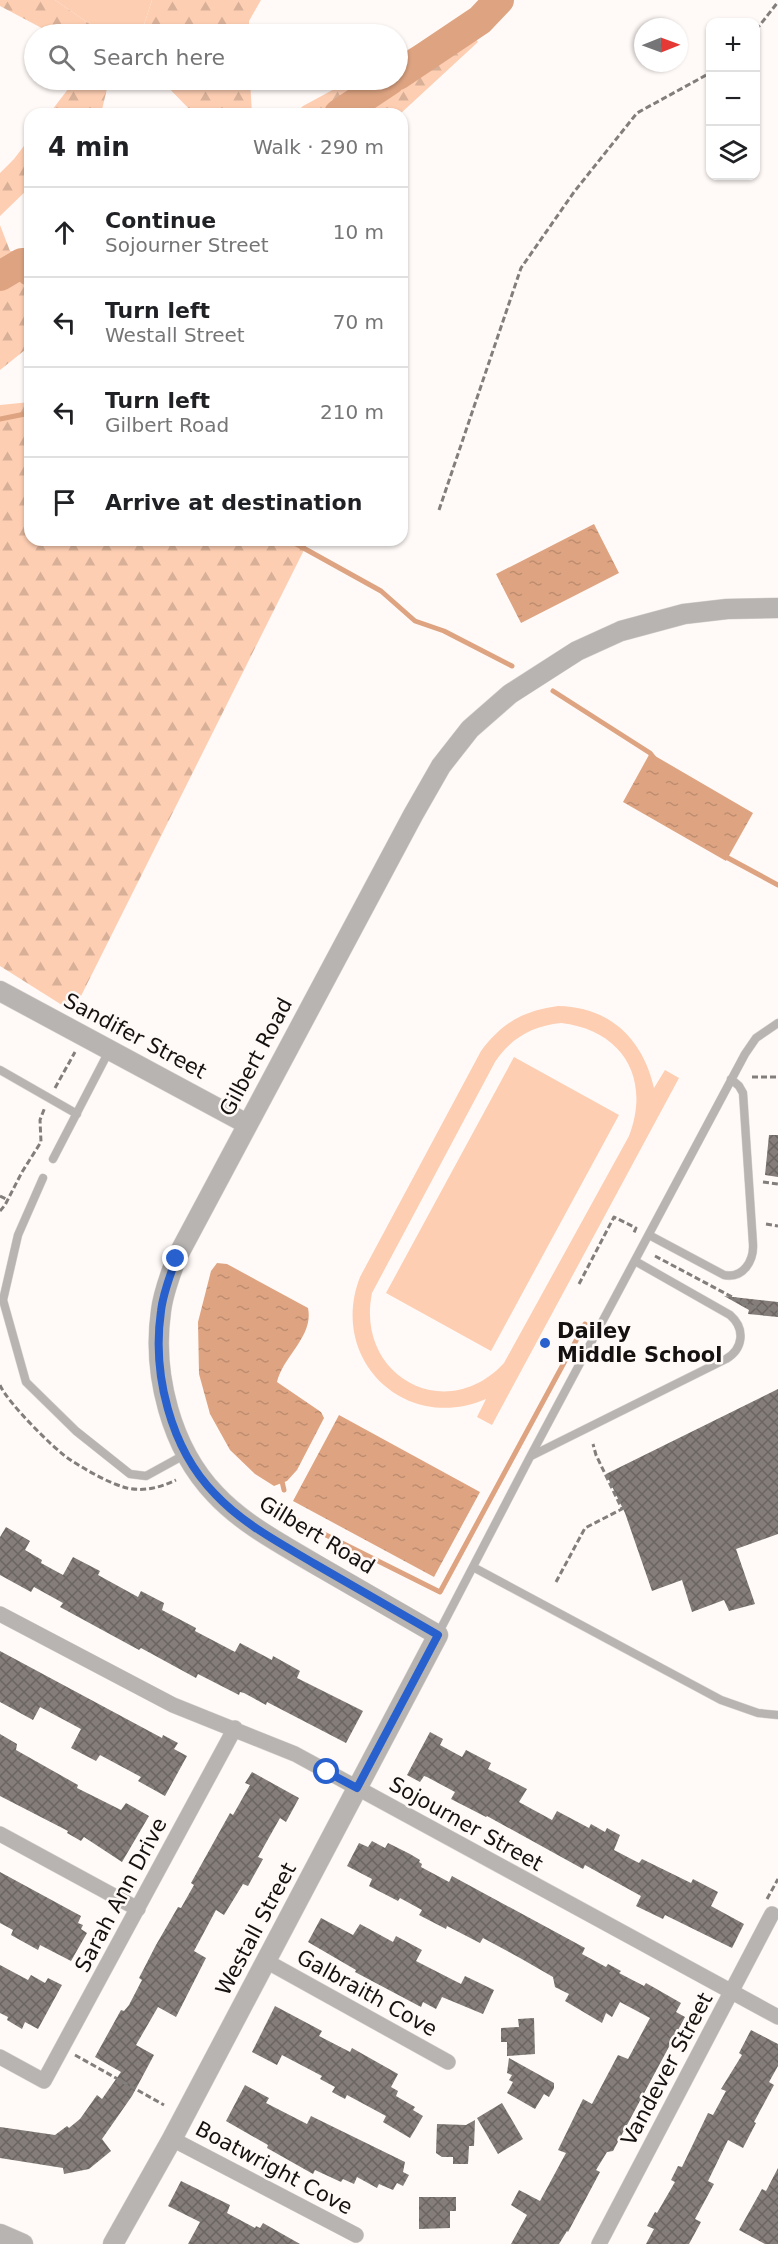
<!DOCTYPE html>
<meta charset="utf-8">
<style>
:root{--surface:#fff;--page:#f6f6f6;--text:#202124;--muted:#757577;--line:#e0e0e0}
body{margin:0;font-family:"DejaVu Sans",sans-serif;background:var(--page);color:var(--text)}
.controls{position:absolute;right:18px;top:18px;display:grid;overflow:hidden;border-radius:12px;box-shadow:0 2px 4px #0004}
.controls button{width:54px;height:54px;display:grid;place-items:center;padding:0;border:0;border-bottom:2px solid var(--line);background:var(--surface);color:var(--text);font:30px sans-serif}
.compass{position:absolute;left:634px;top:18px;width:54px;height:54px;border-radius:50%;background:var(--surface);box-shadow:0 2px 4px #0004;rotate:89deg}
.stop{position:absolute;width:18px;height:18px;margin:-14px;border:4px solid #2861ce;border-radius:50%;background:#fff}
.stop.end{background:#2861ce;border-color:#fff;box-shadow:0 2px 6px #0008}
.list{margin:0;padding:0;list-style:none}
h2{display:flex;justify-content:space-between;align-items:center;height:78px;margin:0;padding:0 24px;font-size:26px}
h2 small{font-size:20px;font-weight:400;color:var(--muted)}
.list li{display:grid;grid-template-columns:39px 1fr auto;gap:18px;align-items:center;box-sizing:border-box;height:90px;padding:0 24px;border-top:2px solid var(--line)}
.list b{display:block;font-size:22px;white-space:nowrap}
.list p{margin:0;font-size:20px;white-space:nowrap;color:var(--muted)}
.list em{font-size:20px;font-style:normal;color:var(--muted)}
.icon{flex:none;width:33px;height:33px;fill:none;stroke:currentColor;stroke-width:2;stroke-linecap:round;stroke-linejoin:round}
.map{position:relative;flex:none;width:778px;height:2244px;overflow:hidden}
.search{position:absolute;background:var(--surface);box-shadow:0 2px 4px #0004;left:24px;top:24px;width:384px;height:66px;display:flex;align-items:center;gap:15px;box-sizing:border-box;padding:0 21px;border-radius:33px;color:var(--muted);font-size:22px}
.panel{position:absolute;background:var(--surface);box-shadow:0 2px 4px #0004;left:24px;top:108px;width:384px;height:438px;border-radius:18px}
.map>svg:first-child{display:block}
.green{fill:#fdceb2;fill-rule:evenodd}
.forest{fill:url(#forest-firs)}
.water{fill:url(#water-ripples)}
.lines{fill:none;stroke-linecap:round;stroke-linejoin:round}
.stream{stroke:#dea482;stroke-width:5}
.river{stroke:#dea482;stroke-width:30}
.building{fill:url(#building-cross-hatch)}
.service-casing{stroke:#d9d5d2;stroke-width:9}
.minor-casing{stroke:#d9d5d2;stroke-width:16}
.tertiary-casing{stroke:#d9d5d2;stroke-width:21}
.path{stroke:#827e7c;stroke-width:3;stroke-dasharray:6 3;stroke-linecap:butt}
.service{stroke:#b7b4b2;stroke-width:8}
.minor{stroke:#b7b4b2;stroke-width:15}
.tertiary{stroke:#b7b4b2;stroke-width:20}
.route{stroke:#2861ce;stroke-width:8}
.poi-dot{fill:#2861ce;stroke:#fffaf7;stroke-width:2}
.labels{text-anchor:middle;stroke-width:5;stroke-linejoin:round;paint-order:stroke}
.street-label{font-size:21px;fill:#141110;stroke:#fffaf7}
.poi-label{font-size:21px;font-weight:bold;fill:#141110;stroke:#fffaf7;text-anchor:start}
</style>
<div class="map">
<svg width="778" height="2244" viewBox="0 0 778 2244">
<defs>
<pattern id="forest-firs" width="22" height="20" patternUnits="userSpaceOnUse" patternTransform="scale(1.5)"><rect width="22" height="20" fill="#fdceb2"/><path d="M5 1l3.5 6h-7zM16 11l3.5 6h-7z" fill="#d8b098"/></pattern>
<pattern id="water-ripples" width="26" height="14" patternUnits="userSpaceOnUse" patternTransform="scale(1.5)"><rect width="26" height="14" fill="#dea482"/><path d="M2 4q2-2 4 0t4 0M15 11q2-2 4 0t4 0" fill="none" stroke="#be8c6f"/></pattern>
<pattern id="building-cross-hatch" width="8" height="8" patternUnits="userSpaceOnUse" patternTransform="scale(1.5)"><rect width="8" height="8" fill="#847d79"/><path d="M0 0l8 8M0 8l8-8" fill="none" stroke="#6b6562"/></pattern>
</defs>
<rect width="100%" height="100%" fill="#fffaf7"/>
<path class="green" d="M55 0H152L141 34H104Z
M558 1006C610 1007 643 1039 654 1088L665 1070 679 1078 492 1425 477 1417 486 1399C405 1434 328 1359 360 1277L481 1051C503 1022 523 1011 558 1006ZM561 1023C623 1030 651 1079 629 1136L504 1363C446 1426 355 1376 372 1293L495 1062C511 1038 532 1026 561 1023Z
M514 1057 619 1115 491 1351 386 1293Z"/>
<path class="forest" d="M0 0H55L104 34H53L0 6Z
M152 0H261L249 21V34H141Z
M462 20 478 42 400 114H295L303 106 351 80H398V55Z
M75 80H109L101 114H49Z
M161 80H250L252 114H194Z
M30 138V187L0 216V173L14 159Z
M0 225 10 251H30V346L0 370Z
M30 402V540H309L73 1012 0 966V405Z"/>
<path class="water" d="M594 524 619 573 521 623 496 574Z
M650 753 753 813 726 861 623 802Z
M217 1263 227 1264 308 1308C314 1336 283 1356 277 1382L321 1412 324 1418 297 1470 287 1481 274 1486 255 1474 230 1450 210 1414 199 1374 198 1322 211 1271Z
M339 1415 480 1492 434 1577 293 1501Z"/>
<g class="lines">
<path class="stream" d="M0 419 30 413
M289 540 381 591 415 621 444 631 512 666
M553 691 650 753 654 758
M723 852 728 858 778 885
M281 1477 284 1490
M290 1512 292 1518 440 1592 585 1324"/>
<path class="river" d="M398 75 480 20 499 0
M339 114 390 80
M0 276 22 263 30 271"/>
</g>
<path class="building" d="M769 1135H778V1177L765 1175Z
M724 1296 778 1302V1317L748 1314 749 1310Z
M778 1389V1534L736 1549 755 1604 729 1611 724 1600 692 1612 682 1580 652 1591 625 1513 606 1474Z
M6 1527 30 1541 25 1550 42 1560 41 1563 63 1575 73 1557 100 1571 98 1575 138 1597 141 1591 164 1603 162 1610 196 1628 195 1631 235 1652 240 1643 272 1660 273 1656 300 1671 297 1678 363 1711 346 1743 267 1702 266 1705 244 1693 240 1692 239 1695 198 1674 196 1678 141 1648 139 1650 60 1607 63 1603 34 1587 31 1592 0 1575V1537Z
M0 1651 162 1738 163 1735 178 1743 174 1749 187 1756 165 1796 138 1781 141 1777 100 1755 96 1761 71 1748 81 1729 40 1707 33 1720 0 1702Z
M430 1732 443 1739 440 1745 462 1757 466 1750 491 1763 488 1769 527 1789 519 1802 552 1820 557 1811 589 1828 591 1824 605 1832 607 1828 620 1835 614 1850 639 1863 642 1859 691 1883 693 1879 718 1892 711 1906 744 1924 732 1948 665 1915 663 1919 636 1906 641 1896 585 1865 583 1869 487 1816 486 1817 451 1799 455 1792 427 1777 424 1776 420 1782 407 1775Z
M0 1734 17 1744 16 1750 78 1785 77 1788 121 1810 126 1803 149 1816 122 1862 84 1837 81 1841 67 1833 68 1831 0 1796Z
M252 1772 299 1798 286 1822 280 1818 258 1857 263 1859 248 1886 243 1884 224 1915 216 1910 194 1951 206 1958 176 2017 158 2007 136 2045 154 2055 132 2096 102 2139 111 2151 89 2169 64 2174 63 2168 0 2158V2127L55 2135 67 2126 69 2128 80 2119 97 2095 102 2099 121 2072 95 2057 121 2010 124 2011 129 2005 142 1980 139 1978 156 1945 178 1907 181 1908 194 1885 191 1883 230 1813 233 1815 250 1785 245 1783Z
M372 1841 385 1848 388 1843 410 1854 420 1860 419 1862 422 1864 421 1867 449 1882 452 1876 585 1948 582 1954 606 1967 608 1964 621 1971 619 1973 644 1986 646 1983 681 2003 676 2012 685 2017 613 2151 607 2152 596 2170 600 2172 568 2232 567 2231 559 2244H511L527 2215 511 2205 519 2190 540 2201 566 2153 558 2150 583 2099 592 2104 618 2055 628 2059 650 2018 620 2002 612 2017 606 2013 602 2023 565 2001 569 1994 555 1987 553 1977 520 1958 483 1938 480 1943 447 1926 446 1929 419 1915 422 1910 400 1898 398 1901 369 1886 372 1879 347 1866 359 1843 368 1847Z
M0 1872 81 1916 78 1923 83 1925 81 1929 87 1933 71 1961 40 1945 38 1950 11 1935 13 1930 0 1923Z
M321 1918 353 1935 360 1924 393 1942 396 1936 422 1950 416 1961 461 1984 465 1976 494 1990 483 2014 442 1997 436 2009 423 2002 421 2007 355 1972 356 1970 308 1942Z
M0 1965 28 1980 31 1975 45 1983 48 1978 62 1985 38 2029 25 2022 22 2029 7 2020 8 2017 0 2013Z
M275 2006 322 2031 319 2036 350 2052 352 2048 398 2074 391 2087 398 2091 396 2096 415 2107 413 2110 423 2116 410 2138 383 2122 386 2116 347 2095 345 2099 332 2092 335 2087 320 2079 322 2076 282 2055 277 2065 252 2052Z
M534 2018 535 2054 507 2056V2042H501V2028L519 2027 518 2019Z
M751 2030 778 2044V2066L769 2082 774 2085 754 2122 756 2123 743 2148 728 2140 708 2181 714 2184 695 2219 701 2222 689 2244H646L654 2229 647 2226 655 2212 657 2213 675 2182 671 2180 678 2166 682 2167 708 2113 713 2115 726 2091 721 2089 742 2055 739 2053Z
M509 2058 554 2083V2088L549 2097 544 2094 535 2109 507 2093 513 2082 509 2080 512 2075 507 2073Z
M245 2085 269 2098 266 2103 307 2124 311 2116 405 2162 403 2172 409 2175 403 2186 397 2183 393 2190 379 2184 377 2188 357 2177 354 2184 343 2179 341 2182 315 2170 313 2174 267 2148 268 2145 226 2121Z
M502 2103 523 2139 498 2154 477 2118Z
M475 2120 474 2146H469L468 2164H453V2157H442L436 2153 437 2124 466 2125Z
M778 2168V2244H765L739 2230 762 2189 766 2191Z
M181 2181 230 2205 227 2213 255 2228 256 2226 260 2228 263 2223 300 2244H188L200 2222 168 2206Z
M419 2197H456V2211H450V2228L419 2229Z"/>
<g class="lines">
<g class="service-casing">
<path id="service" d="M0 1070 77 1114
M53 1159 109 1051
M43 1178 18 1235 3 1300 26 1382 76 1431 130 1474 146 1476 186 1454
M649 1235 724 1275C743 1279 754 1261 753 1244L743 1093 739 1086 731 1079
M531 1456 726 1359C743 1349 746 1329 730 1315L635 1261
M473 1567 721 1700 758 1713 778 1715
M438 1634 530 1457 745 1054 756 1038 778 1023"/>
</g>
<g class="minor-casing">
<path id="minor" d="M0 1614 173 1705 295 1754 778 2017
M0 1834 138 1909
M266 1961 448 2062
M0 2057 44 2081 235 1728
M172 2139 356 2235
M599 2244 772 1914"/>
</g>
<g class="tertiary-casing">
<path id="tertiary" d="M0 991 247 1124
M0 2234 23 2244
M113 2244 172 2139 438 1635C397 1611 356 1588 315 1564 280 1543 243 1524 215 1494 171 1448 152 1374 161 1311 163 1293 170 1276 176 1259L413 815 441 766 470 729 510 694 577 651 621 631 684 614 727 609 778 608"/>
</g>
<path class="path" d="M756 30 778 2
M439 510 521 268 574 192 637 113 710 73
M752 1077H778
M55 1088 75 1052
M763 1182 778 1184
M0 1196 8 1200
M0 1211 5 1205 22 1172 41 1142 40 1120 45 1107
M766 1224 778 1226
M655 1256 749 1306 778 1310
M579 1284 614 1217 636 1228 633 1235
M0 1385C7 1402 53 1448 69 1459 86 1470 108 1483 127 1488 145 1492 161 1487 176 1480
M556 1582 585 1528 622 1509 596 1455 593 1444
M767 1899 778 1879
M75 2055 164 2105"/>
<use href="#service" class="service"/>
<use href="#minor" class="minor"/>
<use href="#tertiary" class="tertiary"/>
</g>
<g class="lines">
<path class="route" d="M176 1259C170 1276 163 1293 161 1311 152 1373 170 1448 215 1494 243 1524 280 1543 315 1564 356 1588 397 1611 438 1635L357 1788 327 1772"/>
</g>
<circle class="poi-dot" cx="545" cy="1343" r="6"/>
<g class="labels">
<g class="street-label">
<text transform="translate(135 1036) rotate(28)" y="7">Sandifer Street</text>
<text transform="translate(256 1057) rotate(-62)" y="7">Gilbert Road</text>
<text transform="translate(317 1535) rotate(31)" y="7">Gilbert Road</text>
<text transform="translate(466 1824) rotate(29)" y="7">Sojourner Street</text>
<text transform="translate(121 1895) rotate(-62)" y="7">Sarah Ann Drive</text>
<text transform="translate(256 1929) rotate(-62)" y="7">Westall Street</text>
<text transform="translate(367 1993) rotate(29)" y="7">Galbraith Cove</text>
<text transform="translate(667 2069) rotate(-62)" y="7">Vandever Street</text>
<text transform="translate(274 2168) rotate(28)" y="7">Boatwright Cove</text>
</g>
<g class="poi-label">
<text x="557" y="1338">Dailey<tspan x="557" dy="24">Middle School</tspan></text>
</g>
</g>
</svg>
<div class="controls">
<button>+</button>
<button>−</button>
<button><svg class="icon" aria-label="layers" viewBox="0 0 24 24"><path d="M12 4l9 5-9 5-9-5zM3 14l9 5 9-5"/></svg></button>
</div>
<svg class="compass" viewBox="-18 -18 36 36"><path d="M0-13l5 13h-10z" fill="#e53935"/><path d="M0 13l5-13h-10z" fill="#757577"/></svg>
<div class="stop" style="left:327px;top:1772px"></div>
<div class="stop end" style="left:176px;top:1259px"></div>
<div class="search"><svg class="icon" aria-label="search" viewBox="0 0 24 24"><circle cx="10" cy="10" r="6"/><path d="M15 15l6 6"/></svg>Search here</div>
<section class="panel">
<h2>4 min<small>Walk · 290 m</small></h2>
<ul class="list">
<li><svg class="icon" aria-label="ahead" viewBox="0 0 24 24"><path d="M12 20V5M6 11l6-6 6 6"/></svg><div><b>Continue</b><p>Sojourner Street</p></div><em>10 m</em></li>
<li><svg class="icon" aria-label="left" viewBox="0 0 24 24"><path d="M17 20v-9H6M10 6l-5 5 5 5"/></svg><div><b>Turn left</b><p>Westall Street</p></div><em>70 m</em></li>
<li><svg class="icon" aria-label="left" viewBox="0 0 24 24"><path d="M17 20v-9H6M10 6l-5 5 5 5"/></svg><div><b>Turn left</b><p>Gilbert Road</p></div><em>210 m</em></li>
<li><svg class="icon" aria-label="arrive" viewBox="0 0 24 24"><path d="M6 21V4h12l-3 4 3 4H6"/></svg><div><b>Arrive at destination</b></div></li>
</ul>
</section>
</div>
